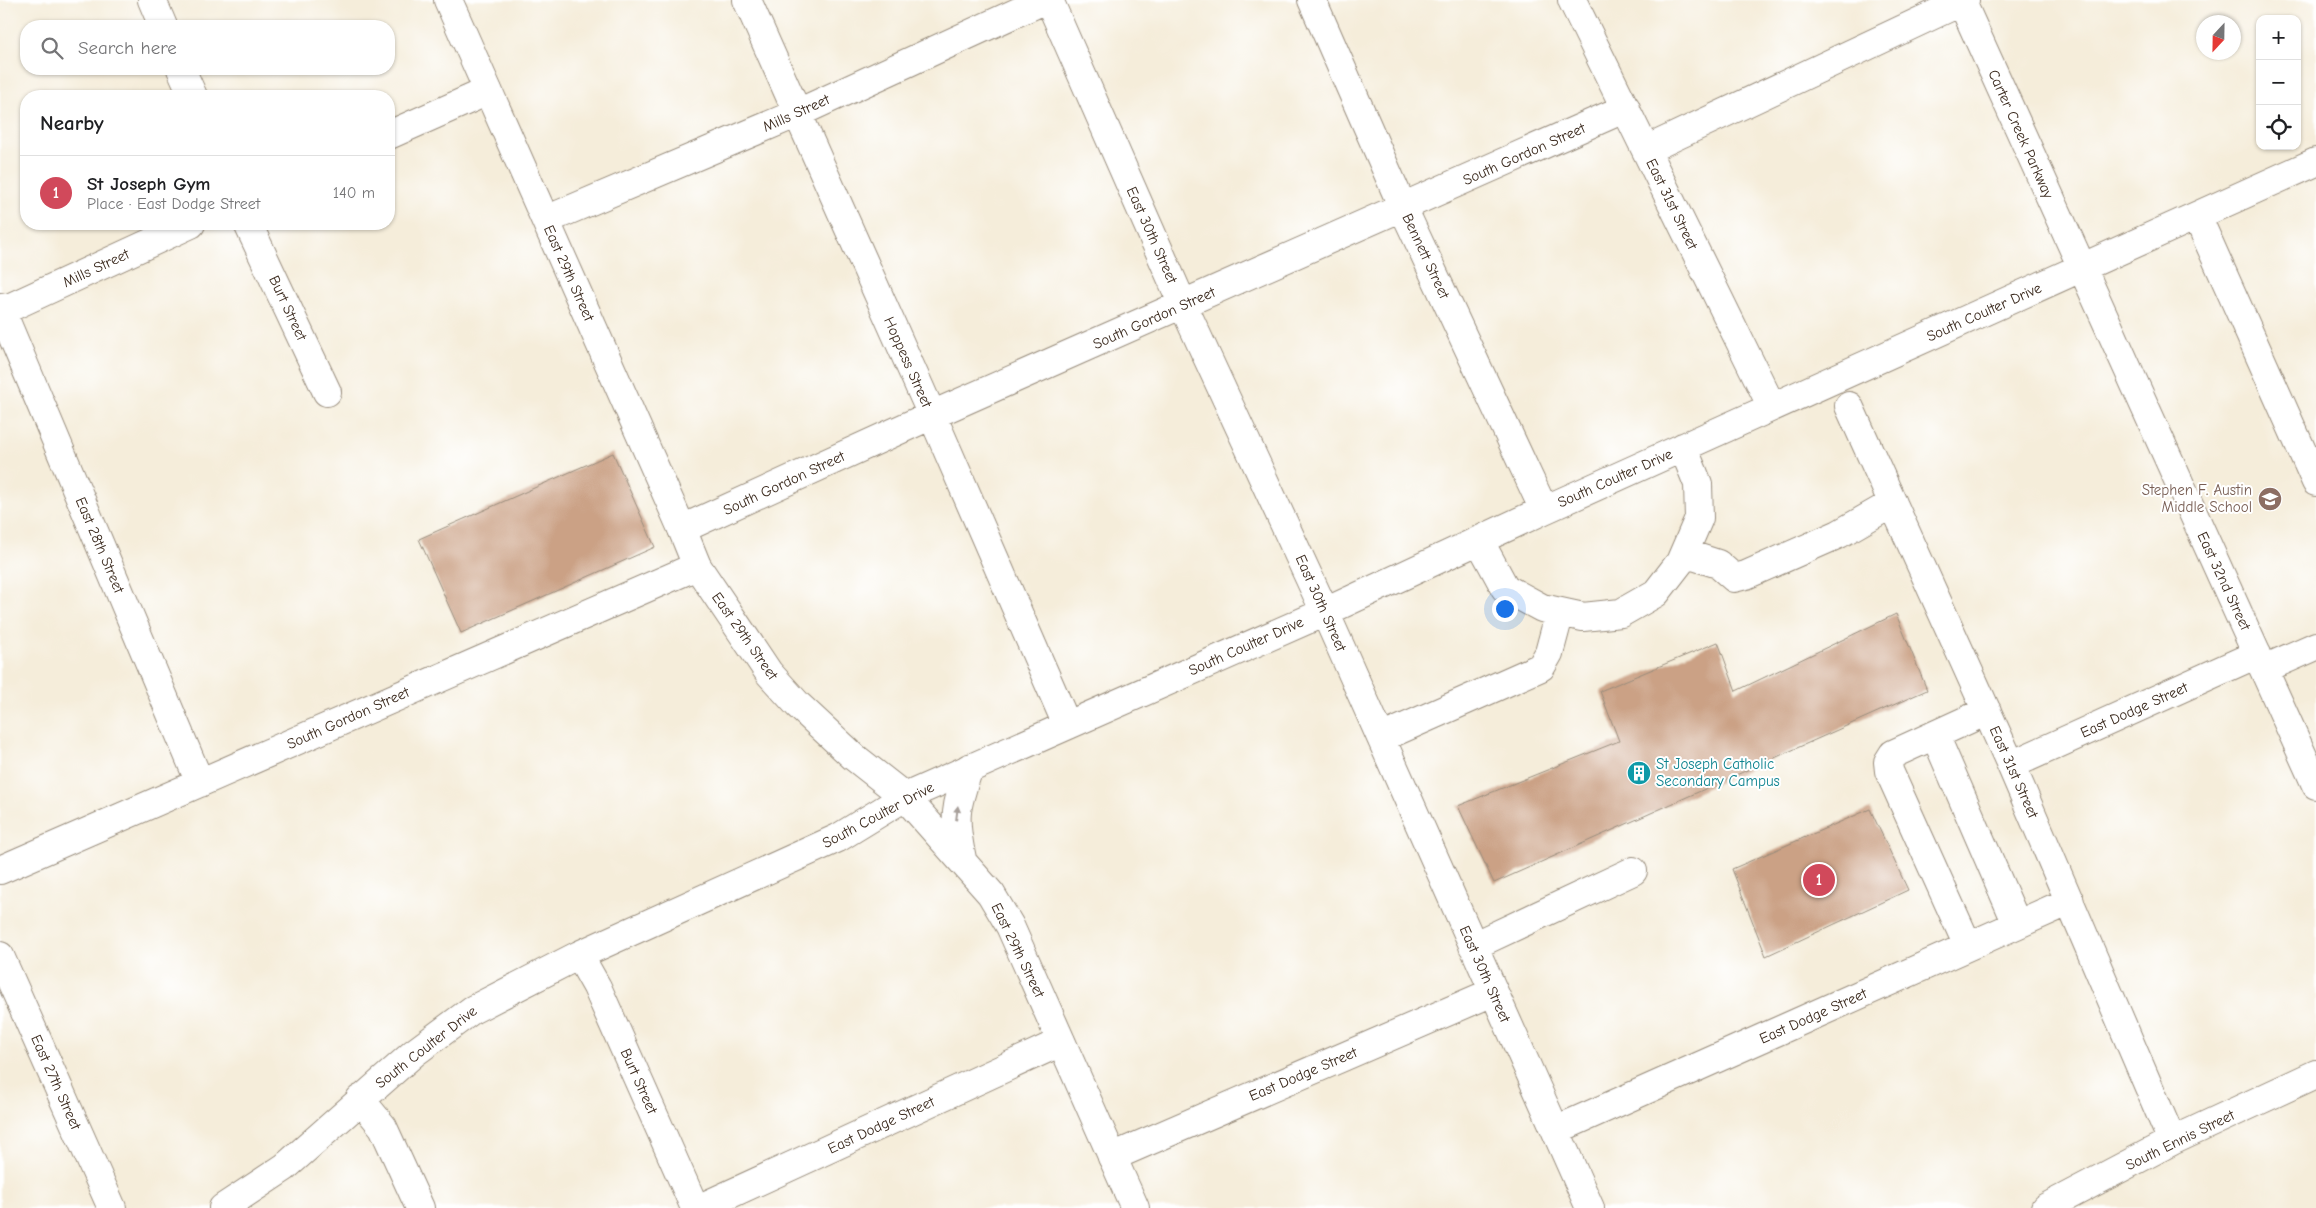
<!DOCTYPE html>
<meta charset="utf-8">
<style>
:root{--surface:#fff;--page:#f6f6f6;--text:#202124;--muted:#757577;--line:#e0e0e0;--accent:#d1495b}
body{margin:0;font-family:"Comic Neue",sans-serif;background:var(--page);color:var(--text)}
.controls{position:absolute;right:15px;top:15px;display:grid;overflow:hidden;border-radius:10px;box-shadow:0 1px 4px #0004}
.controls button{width:45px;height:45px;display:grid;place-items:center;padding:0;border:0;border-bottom:1px solid var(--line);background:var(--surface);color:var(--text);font:25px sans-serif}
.compass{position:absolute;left:2196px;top:15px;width:45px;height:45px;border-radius:50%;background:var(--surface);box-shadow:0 1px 4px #0004;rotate:202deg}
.you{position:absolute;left:1504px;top:608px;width:18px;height:18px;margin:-12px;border:4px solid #fff;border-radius:50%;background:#1a73e8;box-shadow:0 0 0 8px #1a73e833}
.badge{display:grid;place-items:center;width:32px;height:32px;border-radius:50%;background:var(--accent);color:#fff;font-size:16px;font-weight:700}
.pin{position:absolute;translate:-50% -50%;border:2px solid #fff;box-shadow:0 1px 5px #0006}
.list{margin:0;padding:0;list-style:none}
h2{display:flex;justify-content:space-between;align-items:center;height:65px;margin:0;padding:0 20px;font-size:21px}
h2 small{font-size:16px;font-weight:400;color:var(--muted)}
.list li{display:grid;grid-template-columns:32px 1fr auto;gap:15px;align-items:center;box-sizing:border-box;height:75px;padding:0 20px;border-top:1px solid var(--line)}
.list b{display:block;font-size:19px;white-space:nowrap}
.list p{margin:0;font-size:16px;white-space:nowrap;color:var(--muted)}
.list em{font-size:16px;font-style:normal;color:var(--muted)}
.icon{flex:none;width:28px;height:28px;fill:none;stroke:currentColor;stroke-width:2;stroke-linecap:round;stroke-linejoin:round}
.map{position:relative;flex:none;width:2316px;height:1208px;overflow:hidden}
.search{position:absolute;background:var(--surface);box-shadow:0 1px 4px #0004;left:20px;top:20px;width:375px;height:55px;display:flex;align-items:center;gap:12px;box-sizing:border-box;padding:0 18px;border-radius:20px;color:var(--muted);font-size:19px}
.panel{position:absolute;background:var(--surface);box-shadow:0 1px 4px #0004;left:20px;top:90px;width:375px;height:140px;border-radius:20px}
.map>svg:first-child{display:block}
.building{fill:#cba185}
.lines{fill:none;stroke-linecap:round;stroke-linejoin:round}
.minor-casing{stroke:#988c7c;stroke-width:30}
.major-casing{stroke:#988c7c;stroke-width:30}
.minor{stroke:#fff;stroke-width:28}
.major{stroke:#fff;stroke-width:28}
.oneway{fill:#a79f9a}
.labels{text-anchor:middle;stroke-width:4;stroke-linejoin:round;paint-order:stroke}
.street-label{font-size:15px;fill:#3b2a1e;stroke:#fff}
.education-label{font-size:15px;fill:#785e54;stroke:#fff;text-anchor:end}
.culture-label{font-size:15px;fill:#0d838f;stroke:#fff;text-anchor:start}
</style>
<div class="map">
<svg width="2316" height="1208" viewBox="0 0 2316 1208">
<rect width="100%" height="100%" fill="#fff"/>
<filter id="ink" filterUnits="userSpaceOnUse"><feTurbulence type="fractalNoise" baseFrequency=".02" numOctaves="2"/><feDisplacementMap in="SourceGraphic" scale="10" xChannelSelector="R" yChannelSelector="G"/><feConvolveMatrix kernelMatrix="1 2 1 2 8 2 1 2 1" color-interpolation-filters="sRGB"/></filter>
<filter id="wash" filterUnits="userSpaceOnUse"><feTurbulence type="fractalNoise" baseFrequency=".0096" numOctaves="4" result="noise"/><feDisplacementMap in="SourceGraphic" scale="20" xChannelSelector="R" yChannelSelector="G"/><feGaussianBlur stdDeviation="1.12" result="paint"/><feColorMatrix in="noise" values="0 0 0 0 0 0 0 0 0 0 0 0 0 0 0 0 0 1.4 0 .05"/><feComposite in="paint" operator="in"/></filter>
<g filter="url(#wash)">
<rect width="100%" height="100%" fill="#f5edda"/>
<g id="blocks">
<path class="building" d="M613 453 655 547 461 633 419 539Z
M1896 614 1927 690 1494 883 1458 806 1619 741 1600 691 1718 642 1736 691Z
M1870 809 1908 890 1766 956 1732 869Z"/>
</g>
</g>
<g filter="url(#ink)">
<use href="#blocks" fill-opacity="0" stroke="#988c7c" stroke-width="1"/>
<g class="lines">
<g class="minor-casing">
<path id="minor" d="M152 0 163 26
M747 0 932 415 1067 725
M1049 0 1183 305 1325 612 1590 1208
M1312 0 1403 208 1544 510
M1572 0 1772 407
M1961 0 2316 785
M181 69 193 96
M389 135 488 91
M1646 150 1965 0
M2197 216 2316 482
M546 220 798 113 1044 0
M248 224 327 392
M0 307 200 783
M0 312 191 224
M1849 406 2011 765 2172 1141
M682 529 932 415 1626 108
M1479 540 1505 588 1542 608 1583 617 1621 613 1656 593 1680 562 1699 518 1698 484 1683 447
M1684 553 1718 564 1734 578 1746 575 1839 534 1893 503
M2264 669 2316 646
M1935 735 2017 924
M1381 738 1541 667 1549 653 1560 612
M2011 765 2257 654
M0 870 697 566
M1473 946 1633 871
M1968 946 1889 771 1888 762 1893 754 1987 711
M579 955 597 987 695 1208
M0 956 112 1208
M360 1099 383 1127 420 1208
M1556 1130 2070 901
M1112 1157 1493 992
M223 1208 285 1167 414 1053 472 1010 579 955 838 838 905 797 1325 612 1544 510 2316 162
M700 1208 1061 1042
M2045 1208 2172 1141 2316 1074"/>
</g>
<g class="major-casing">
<path id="major" d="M448 0 682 529 697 566 769 673 798 705 854 757 905 797 991 894 1010 926 1135 1208
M962 859C953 817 955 809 969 768"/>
</g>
<use href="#minor" class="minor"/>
<use href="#major" class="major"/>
</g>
<defs><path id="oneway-solid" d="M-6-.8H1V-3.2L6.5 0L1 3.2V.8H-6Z" transform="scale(1.25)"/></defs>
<use class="oneway" href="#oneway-solid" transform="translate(957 813) rotate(-83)"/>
</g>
<defs>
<g id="school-disc" transform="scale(1.25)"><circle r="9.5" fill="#8d6e63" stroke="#fff"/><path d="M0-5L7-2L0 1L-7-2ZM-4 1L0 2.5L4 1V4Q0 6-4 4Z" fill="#fff"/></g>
<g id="building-disc" transform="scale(1.25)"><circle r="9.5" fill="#0f9aa8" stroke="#fff"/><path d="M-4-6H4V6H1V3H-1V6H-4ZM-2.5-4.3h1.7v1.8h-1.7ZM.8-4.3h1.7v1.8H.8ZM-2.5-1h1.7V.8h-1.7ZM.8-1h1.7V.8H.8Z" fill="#fff"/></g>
</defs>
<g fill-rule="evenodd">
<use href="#school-disc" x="2270" y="499"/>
<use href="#building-disc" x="1639" y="773"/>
</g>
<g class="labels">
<g class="street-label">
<text transform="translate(796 113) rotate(-24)" y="5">Mills Street</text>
<text transform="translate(2021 134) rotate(66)" y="5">Carter Creek Parkway</text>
<text transform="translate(1524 154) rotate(-24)" y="5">South Gordon Street</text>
<text transform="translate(1672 204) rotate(64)" y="5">East 31st Street</text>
<text transform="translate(1152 235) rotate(66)" y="5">East 30th Street</text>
<text transform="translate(1426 256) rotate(65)" y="5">Bennett Street</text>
<text transform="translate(96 268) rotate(-25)" y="5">Mills Street</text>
<text transform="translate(569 273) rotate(66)" y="5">East 29th Street</text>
<text transform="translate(288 308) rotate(65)" y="5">Burt Street</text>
<text transform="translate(1984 312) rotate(-24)" y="5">South Coulter Drive</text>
<text transform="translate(1154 318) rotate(-24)" y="5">South Gordon Street</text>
<text transform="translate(908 362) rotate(66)" y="5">Hoppess Street</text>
<text transform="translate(1615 478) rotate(-24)" y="5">South Coulter Drive</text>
<text transform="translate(784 483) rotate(-25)" y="5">South Gordon Street</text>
<text transform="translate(100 545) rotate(67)" y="5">East 28th Street</text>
<text transform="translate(2224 581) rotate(65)" y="5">East 32nd Street</text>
<text transform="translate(1321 603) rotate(66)" y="5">East 30th Street</text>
<text transform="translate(745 636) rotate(55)" y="5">East 29th Street</text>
<text transform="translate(1246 646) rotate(-24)" y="5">South Coulter Drive</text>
<text transform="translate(2134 710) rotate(-24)" y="5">East Dodge Street</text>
<text transform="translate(348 718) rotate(-24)" y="5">South Gordon Street</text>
<text transform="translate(2014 772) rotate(66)" y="5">East 31st Street</text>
<text transform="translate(878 815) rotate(-28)" y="5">South Coulter Drive</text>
<text transform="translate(1018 950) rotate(64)" y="5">East 29th Street</text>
<text transform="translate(1485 974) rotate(66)" y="5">East 30th Street</text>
<text transform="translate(1813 1016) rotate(-24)" y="5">East Dodge Street</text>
<text transform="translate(426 1047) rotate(-38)" y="5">South Coulter Drive</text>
<text transform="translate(1303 1074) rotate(-23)" y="5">East Dodge Street</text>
<text transform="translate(639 1081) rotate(66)" y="5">Burt Street</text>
<text transform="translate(56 1082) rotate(66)" y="5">East 27th Street</text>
<text transform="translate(881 1125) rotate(-25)" y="5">East Dodge Street</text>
<text transform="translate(2180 1140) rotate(-26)" y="5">South Ennis Street</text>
</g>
<g class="education-label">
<text x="2252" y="495">Stephen F. Austin<tspan x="2252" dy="17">Middle School</tspan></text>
</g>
<g class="culture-label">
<text x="1656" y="769">St Joseph Catholic<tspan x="1656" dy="17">Secondary Campus</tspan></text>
</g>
</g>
</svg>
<div class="controls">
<button>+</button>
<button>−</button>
<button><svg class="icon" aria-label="locate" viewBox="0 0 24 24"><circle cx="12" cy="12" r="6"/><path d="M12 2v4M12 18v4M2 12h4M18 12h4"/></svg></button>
</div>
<svg class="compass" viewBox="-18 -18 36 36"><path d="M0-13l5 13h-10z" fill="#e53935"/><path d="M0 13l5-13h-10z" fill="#757577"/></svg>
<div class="you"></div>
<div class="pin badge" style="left:1819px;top:880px">1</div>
<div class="search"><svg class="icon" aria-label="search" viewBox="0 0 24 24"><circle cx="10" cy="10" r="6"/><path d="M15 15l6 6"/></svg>Search here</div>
<section class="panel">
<h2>Nearby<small></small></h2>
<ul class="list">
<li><span class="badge">1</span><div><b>St Joseph Gym</b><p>Place · East Dodge Street</p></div><em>140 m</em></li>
</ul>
</section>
</div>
